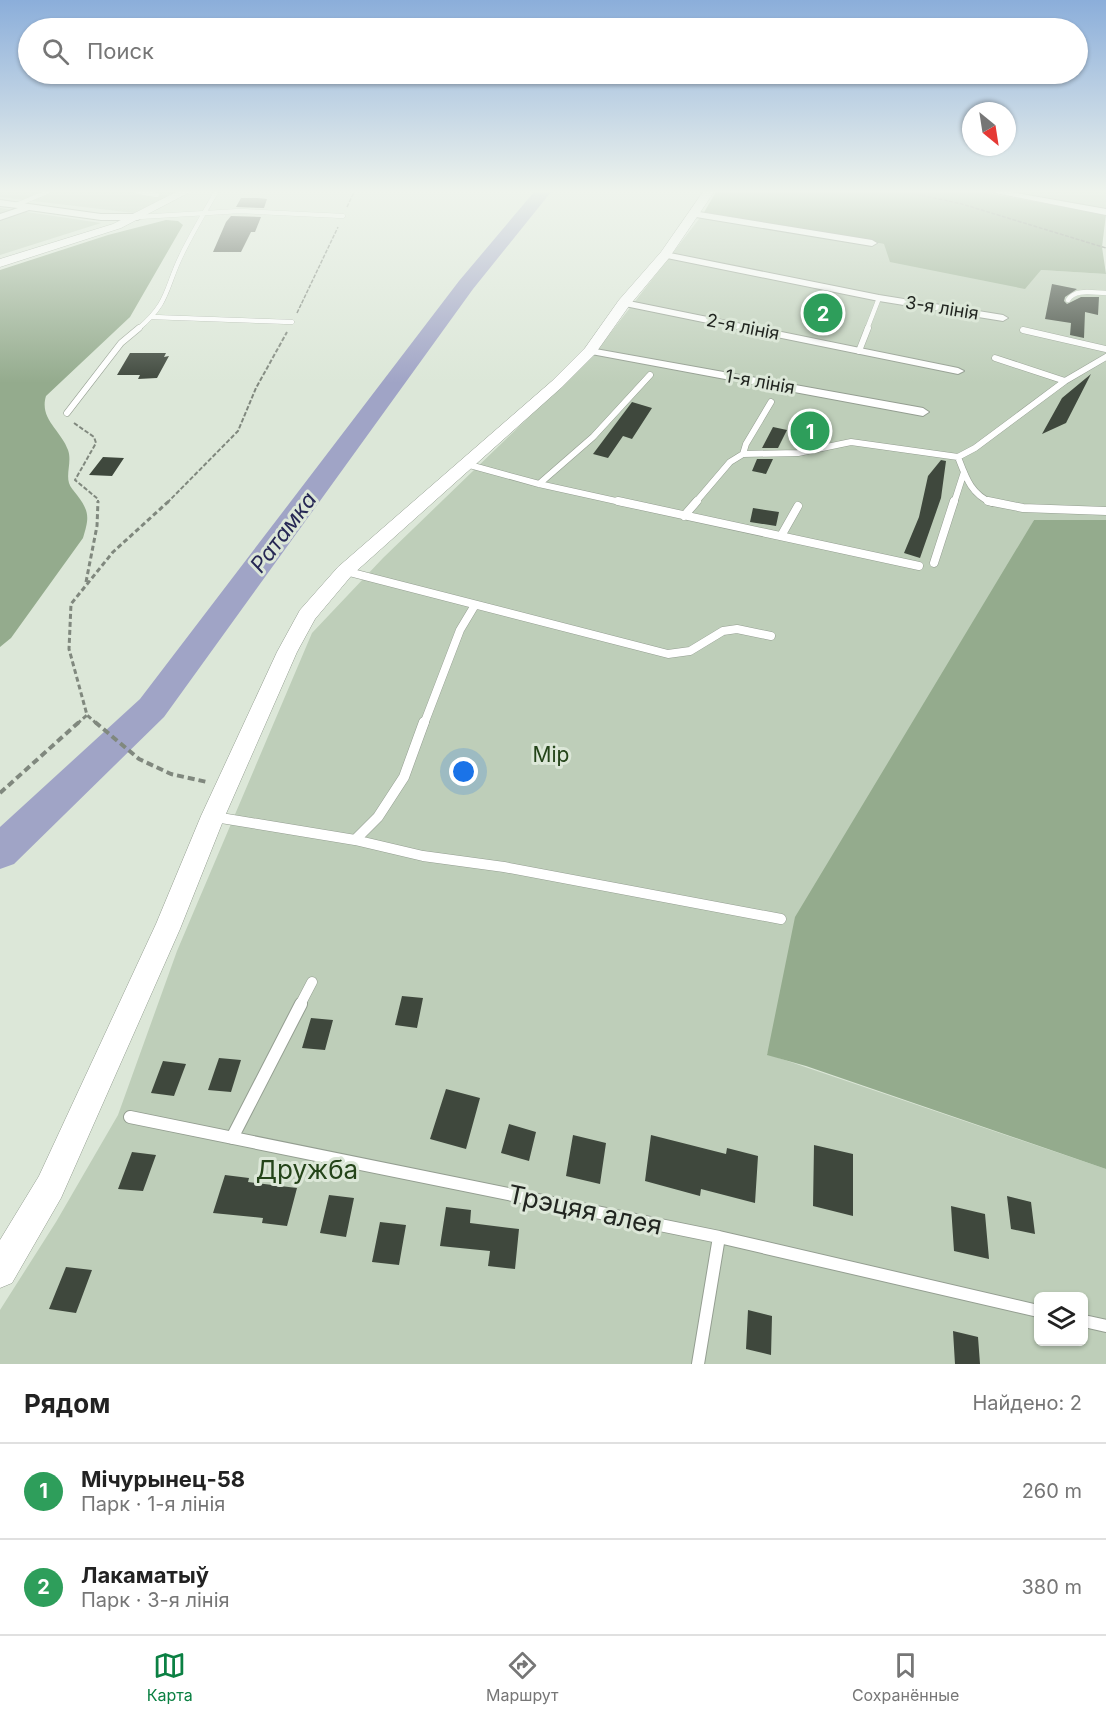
<!DOCTYPE html>
<html lang="ru">
<meta charset="utf-8">
<style>
:root{--surface:#fff;--page:#f6f6f6;--text:#222;--muted:#767676;--line:#e0e0e0;--accent:#0b8043}
body{margin:0;font-family:Inter,sans-serif;background:var(--page);color:var(--text)}
.controls{position:absolute;right:18px;bottom:18px;display:grid;overflow:hidden;border-radius:9px;box-shadow:0 2px 4px #0004}
.controls button{width:54px;height:54px;display:grid;place-items:center;padding:0;border:0;border-bottom:2px solid var(--line);background:var(--surface);color:var(--text);font:30px sans-serif}
.compass{position:absolute;left:962px;top:102px;width:54px;height:54px;border-radius:50%;background:var(--surface);box-shadow:0 2px 4px #0004;rotate:150deg}
.you{position:absolute;left:464px;top:772px;width:21px;height:21px;margin:-15px;border:4px solid #fff;border-radius:50%;background:#1a73e8;box-shadow:0 0 0 9px #1a73e833}
.badge{display:grid;place-items:center;width:39px;height:39px;border-radius:50%;background:var(--accent);color:#fff;font-size:20px;font-weight:700}
.pin{position:absolute;translate:-50% -50%;border:3px solid #fff;box-shadow:0 2px 6px #0006}
.list{margin:0;padding:0;list-style:none}
h2{display:flex;justify-content:space-between;align-items:center;height:78px;margin:0;padding:0 24px;font-size:26px}
h2 small{font-size:20px;font-weight:400;color:var(--muted)}
.list li{display:grid;grid-template-columns:39px 1fr auto;gap:18px;align-items:center;box-sizing:border-box;height:96px;padding:0 24px;border-top:2px solid var(--line)}
.list b{display:block;font-size:22px;white-space:nowrap}
.list p{margin:0;font-size:20px;white-space:nowrap;color:var(--muted)}
.list em{font-size:20px;font-style:normal;color:var(--muted)}
.icon{flex:none;width:33px;height:33px;fill:none;stroke:currentColor;stroke-width:2;stroke-linecap:round;stroke-linejoin:round}
.map{position:relative;flex:none;width:1106px;height:1364px;overflow:hidden}
.search{position:absolute;background:var(--surface);box-shadow:0 2px 4px #0004;left:18px;right:18px;top:18px;height:66px;display:flex;align-items:center;gap:15px;box-sizing:border-box;padding:0 21px;border-radius:33px;color:var(--muted);font-size:22px}
.sheet{height:270px;background:var(--surface)}
nav{display:flex;justify-content:space-around;align-items:center;box-sizing:border-box;height:84px;border-top:2px solid var(--line);background:var(--surface);font-size:16px;color:var(--muted)}
nav a{display:grid;justify-items:center;gap:3px}
nav .on{color:var(--accent)}
.map>svg:first-child{display:block}
.green{fill:#beceb9;fill-rule:evenodd}
.forest{fill:#94ab8d}
.lines{fill:none;stroke-linecap:round;stroke-linejoin:round}
.river{fill:#a0a4c6;fill-rule:evenodd}
.building{fill:#3f483d}
.service-far4-casing{stroke:#949e91;stroke-width:5}
.service-far3-casing{stroke:#949e91;stroke-width:7}
.service-far2-casing{stroke:#949e91;stroke-width:9}
.service-far1-casing{stroke:#949e91;stroke-width:11}
.service-casing{stroke:#949e91;stroke-width:14}
.minor-casing{stroke:#949e91;stroke-width:2}
.tertiary-casing{stroke:#949e91;stroke-width:1}
.path-far3{stroke:#80887e;stroke-width:1.5;stroke-dasharray:4 1.5;stroke-linecap:butt}
.path-far2{stroke:#80887e;stroke-width:2;stroke-dasharray:4.5 2;stroke-linecap:butt}
.path-far1{stroke:#80887e;stroke-width:3;stroke-dasharray:5 3;stroke-linecap:butt}
.path{stroke:#80887e;stroke-width:4;stroke-dasharray:7 4;stroke-linecap:butt}
.service-far4{stroke:#fff;stroke-width:4.5}
.service-far3{stroke:#fff;stroke-width:6}
.service-far2{stroke:#fff;stroke-width:8}
.service-far1{stroke:#fff;stroke-width:10}
.service{stroke:#fff;stroke-width:12}
.minor{fill:#fff;fill-rule:evenodd}
.tertiary{fill:#fff;fill-rule:evenodd}
.labels{text-anchor:middle;stroke-width:6;stroke-linejoin:round;paint-order:stroke}
.far-street-label{font-size:18px;fill:#222621;stroke:#dce7d8}
.park-label{font-size:21px;fill:#244419;stroke:#dce7d8}
.water-label{font-size:22px;font-style:italic;fill:#262754;stroke:#dce7d8}
.near-park-label{font-size:26px;fill:#244419;stroke:#dce7d8}
.near-street-label{font-size:26px;fill:#222621;stroke:#dce7d8}
</style>
<div class="map">
<svg width="1106" height="1364" viewBox="0 0 1106 1364">
<rect width="100%" height="100%" fill="#dce7d8"/>
<path class="green" d="M0 192H174L134 213 0 197Z
M981 192H1106V214Z
M0 208 101 223 0 255Z
M703 214 1040 270 1106 274V520H1034L767 1054 1106 1169V1364H0V1310L56 1222 118 1115 177 951 312 633 383 558 594 354ZM1038 1296H1084V1342H1038Z"/>
<path class="forest" d="M716 192H981L1106 214 1102 247 1106 274 1041 270 1025 289 890 262 884 244 703 214Z
M166 220 178 221 183 225 130 317 46 396C39 419 61 430 68 450 72 461 66 473 69 483 70 487 74 491 77 495 90 512 89 518 83 538L11 638 0 647V270L108 235Z
M1034 520H1106V1169L806 1066 767 1055 795 917Z"/>
<g class="lines">
<path class="river" d="M534 192H551L473 289 164 717 14 864 0 869V827L140 699 459 281Z"/>
</g>
<path class="building" d="M241 198H258L267 199 264 208 236 207Z
M231 216 261 217 255 232H251L241 252H213L226 222Z
M1052 284 1077 289 1065 297 1064 301 1067 304 1081 297H1099L1098 315 1085 312 1084 338 1070 335 1071 323 1045 319Z
M130 353H166L164 357 169 356 157 378 138 379 140 375H117Z
M1091 374 1066 423 1042 434 1062 398Z
M632 402 652 408 632 439 623 436 608 458 593 454Z
M773 427 787 430 778 448H762Z
M103 457 124 458 112 476 89 475Z
M757 459H773L766 474 752 471Z
M941 460 946 461 941 498 920 558 904 553 919 517 928 476Z
M753 508 779 512 776 526 750 522Z
M402 996 423 998 417 1028 395 1025Z
M311 1018 333 1020 325 1050 302 1048Z
M219 1058 241 1060 231 1092 208 1090Z
M163 1061 186 1064 174 1096 151 1093Z
M446 1089 480 1098 466 1149 430 1139Z
M509 1124 536 1132 529 1161 501 1153Z
M573 1135 606 1143 600 1184 566 1176Z
M651 1135 726 1154 727 1148 758 1156 755 1203 701 1189 700 1196 645 1181Z
M814 1145 853 1154V1216L813 1206Z
M132 1152 156 1155 143 1191 118 1189Z
M225 1175 249 1178 248 1182 297 1188 287 1226 262 1223 263 1218 213 1213Z
M329 1195 354 1198 346 1237 320 1233Z
M1007 1196 1031 1202 1035 1234 1011 1229Z
M951 1206 985 1214 989 1259 954 1251Z
M446 1207 471 1210 470 1223 519 1229 515 1269 488 1266 490 1251 440 1246Z
M380 1222 406 1225 399 1265 372 1262Z
M66 1267 92 1270 76 1313 49 1309Z
M748 1310 772 1316 771 1355 746 1349Z
M953 1331 978 1337 980 1364H955Z"/>
<g class="lines">
<g class="service-far4-casing">
<path id="service-far4" d="M138 192 157 195
M16 205 47 192
M138 217 240 211 343 216
M1068 300C1075 288 1094 293 1106 293
M152 317 292 322
M138 329C170 302 165 288 182 254 192 233 205 212 216 192
M867 329 879 298"/>
</g>
<g class="service-far3-casing">
<path id="service-far3" d="M1023 330 1106 349
M859 351 868 328
M995 358 1065 381
M67 413 121 343 139 328
M743 454 746 444 771 402
M958 457C966 478 971 494 992 503
M466 464 539 484 625 503
M539 484 593 437 650 375
M695 503 730 462 743 454 798 453 851 442 958 457 975 448 1065 381 1106 357
M954 503 964 472"/>
</g>
<g class="service-far2-casing">
<path id="service-far2" d="M618 501 919 566
M988 501 1023 508 1106 511
M684 516 697 501
M781 536 798 506
M934 563 954 501
M345 571 668 654 690 651 723 631 737 629 771 636
M424 724 460 630 475 605"/>
</g>
<g class="service-far1-casing">
<path id="service-far1" d="M215 817 355 840 423 856 504 867 781 919
M355 840 378 817 404 777 424 722
M300 1005 312 982"/>
</g>
<g class="service-casing">
<path id="service" d="M130 1117 719 1237 1038 1311
M232 1138 301 1004
M1084 1321 1106 1326
M698 1364 719 1237"/>
</g>
<g class="minor-casing">
<path id="minor" d="M991 192H1011L1106 209V215Z
M0 200 101 214H138L142 217 138 220H101L29 210 0 220V214L18 208 0 206Z
M693 211 872 240 877 243 872 246 690 216 689 214Z
M665 252 879 295 1003 315 1008 318 1003 321 879 301 662 257 660 255Z
M624 300 958 368 964 371 958 374 620 305V301Z
M590 348 923 408 929 412 923 416 586 353V349Z"/>
</g>
<g class="tertiary-casing">
<path id="tertiary" d="M176 192H190L121 228 0 267V259L113 224Z
M703 192H714L669 258 629 306 595 354 562 387 352 575 315 619 297 652 225 816 180 929 61 1198 12 1283 0 1288V1240L39 1176 156 924 201 816 277 652 300 610 338 567 552 381 585 348 619 300 661 252Z"/>
</g>
<path class="path-far3" d="M906 192 962 204 1106 248
M347 207 354 192
M297 313 338 227"/>
<path class="path-far2" d="M74 423 94 437 96 443 75 480 98 499V503
M167 503 238 431 256 388 287 332"/>
<path class="path-far1" d="M86 582 97 526 98 501
M77 724 87 715
M97 724 87 715 69 649 71 604 113 552 169 501"/>
<path class="path" d="M95 722 139 759 171 774 207 782
M0 793 79 722"/>
<use href="#service-far4" class="service-far4"/>
<use href="#service-far3" class="service-far3"/>
<use href="#service-far2" class="service-far2"/>
<use href="#service-far1" class="service-far1"/>
<use href="#service" class="service"/>
<use href="#minor" class="minor"/>
<use href="#tertiary" class="tertiary"/>
</g>
<linearGradient id="sky" x2="0" y2="1"><stop stop-color="#8baeda"/><stop offset="0.5" stop-color="#eff4ed"/><stop offset="1" stop-color="#eff4ed" stop-opacity="0"/></linearGradient>
<rect width="1106" height="383" fill="url(#sky)"/>
<g class="labels">
<g class="far-street-label">
<text transform="translate(942 308) rotate(9)" y="6">3-я лінія</text>
<text transform="translate(743 327) rotate(11)" y="6">2-я лінія</text>
<text transform="translate(760 382) rotate(10)" y="6">1-я лінія</text>
</g>
<g class="park-label">
<text x="551" y="762">Мір</text>
</g>
<g class="water-label">
<text transform="translate(283 532) rotate(-53)" y="8">Ратамка</text>
</g>
<g class="near-park-label">
<text x="307" y="1179">Дружба</text>
</g>
<g class="near-street-label">
<text transform="translate(585 1210) rotate(12)" y="9">Трэцяя алея</text>
</g>
</g>
</svg>
<div class="controls">
<button><svg class="icon" aria-label="layers" viewBox="0 0 24 24"><path d="M12 4l9 5-9 5-9-5zM3 14l9 5 9-5"/></svg></button>
</div>
<svg class="compass" viewBox="-18 -18 36 36"><path d="M0-13l5 13h-10z" fill="#e53935"/><path d="M0 13l5-13h-10z" fill="#767676"/></svg>
<div class="you"></div>
<div class="pin badge" style="left:810px;top:431px;background:#2e9e5b">1</div>
<div class="pin badge" style="left:823px;top:313px;background:#2e9e5b">2</div>
<div class="search"><svg class="icon" aria-label="search" viewBox="0 0 24 24"><circle cx="10" cy="10" r="6"/><path d="M15 15l6 6"/></svg>Поиск</div>
</div>
<section class="sheet">
<h2>Рядом<small>Найдено: 2</small></h2>
<ul class="list">
<li><span class="badge" style="background:#2e9e5b">1</span><div><b>Мічурынец-58</b><p>Парк · 1-я лінія</p></div><em>260 m</em></li>
<li><span class="badge" style="background:#2e9e5b">2</span><div><b>Лакаматыў</b><p>Парк · 3-я лінія</p></div><em>380 m</em></li>
</ul>
</section>
<nav>
<a class="on"><svg class="icon" aria-label="map" viewBox="0 0 24 24"><path d="M3 6l6-2 6 2 6-2v14l-6 2-6-2-6 2zM9 4v14M15 6v14"/></svg>Карта</a>
<a><svg class="icon" aria-label="directions" viewBox="0 0 24 24"><path d="M12 3l9 9-9 9-9-9zM9 14v-3h6M13 9l2 2-2 2"/></svg>Маршрут</a>
<a><svg class="icon" aria-label="saved" viewBox="0 0 24 24"><path d="M7 4h10v16l-5-4-5 4z"/></svg>Сохранённые</a>
</nav>
